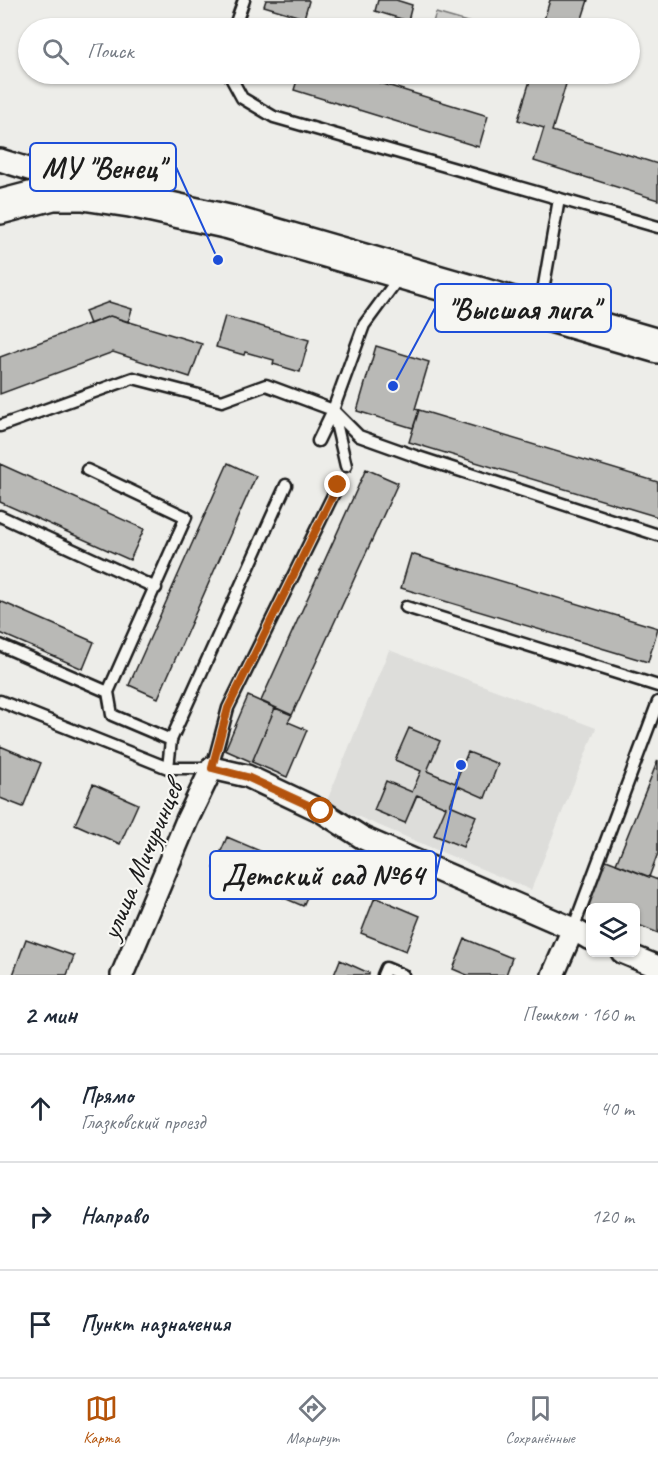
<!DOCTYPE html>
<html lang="ru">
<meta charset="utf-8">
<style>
:root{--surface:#fff;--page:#f2f2f3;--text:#1f2937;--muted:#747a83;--line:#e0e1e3;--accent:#b45309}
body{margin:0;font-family:Caveat,sans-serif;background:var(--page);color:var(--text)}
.controls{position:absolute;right:18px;bottom:18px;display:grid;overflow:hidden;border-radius:9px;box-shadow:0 2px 4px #0004}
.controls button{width:54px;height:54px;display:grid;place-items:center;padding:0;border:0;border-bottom:2px solid var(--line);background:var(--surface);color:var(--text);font:30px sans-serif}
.stop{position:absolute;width:18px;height:18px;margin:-14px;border:4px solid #b45309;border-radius:50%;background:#fff}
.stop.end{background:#b45309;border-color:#fff;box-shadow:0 2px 6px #0008}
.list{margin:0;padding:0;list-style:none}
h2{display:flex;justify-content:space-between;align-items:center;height:78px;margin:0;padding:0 24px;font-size:26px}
h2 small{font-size:20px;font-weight:400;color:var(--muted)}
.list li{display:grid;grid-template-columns:39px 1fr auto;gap:18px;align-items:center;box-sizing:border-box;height:108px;padding:0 24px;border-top:2px solid var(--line)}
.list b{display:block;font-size:22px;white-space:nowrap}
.list p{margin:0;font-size:20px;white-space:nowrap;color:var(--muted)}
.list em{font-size:20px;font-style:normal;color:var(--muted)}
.icon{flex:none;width:33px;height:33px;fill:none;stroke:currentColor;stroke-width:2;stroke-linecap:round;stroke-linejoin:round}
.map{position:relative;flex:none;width:658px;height:975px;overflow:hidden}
.search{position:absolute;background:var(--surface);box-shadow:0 2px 4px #0004;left:18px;right:18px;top:18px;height:66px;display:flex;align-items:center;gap:15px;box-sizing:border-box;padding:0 21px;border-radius:33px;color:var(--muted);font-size:22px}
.sheet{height:402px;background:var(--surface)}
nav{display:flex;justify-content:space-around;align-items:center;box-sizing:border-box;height:84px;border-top:2px solid var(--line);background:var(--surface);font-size:16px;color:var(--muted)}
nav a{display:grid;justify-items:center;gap:3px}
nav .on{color:var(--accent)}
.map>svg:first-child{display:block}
.built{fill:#ddddda}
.green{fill:#cececb;stroke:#757574;stroke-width:1.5}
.building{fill:#b9b9b6;stroke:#1c1c1c;stroke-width:1.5}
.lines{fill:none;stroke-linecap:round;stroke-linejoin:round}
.lane-casing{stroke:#1c1c1c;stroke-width:15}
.street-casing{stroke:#1c1c1c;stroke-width:26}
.highway-casing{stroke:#1c1c1c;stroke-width:38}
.lane{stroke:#f6f6f2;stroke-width:10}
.street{stroke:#f6f6f2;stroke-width:21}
.highway{stroke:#f6f6f2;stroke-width:33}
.route{stroke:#b45309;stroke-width:8}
.labels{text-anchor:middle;stroke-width:4.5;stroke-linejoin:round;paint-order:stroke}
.street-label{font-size:28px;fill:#1c1c1c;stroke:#f6f6f2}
.leader{fill:none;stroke:#1d4ed8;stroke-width:2}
.callout-dot{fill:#1d4ed8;stroke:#f6f6f2;stroke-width:2}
.callout{fill:#f6f6f2;stroke:#1d4ed8;stroke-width:2}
.callout-label{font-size:30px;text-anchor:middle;font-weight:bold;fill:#1c1c1c}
</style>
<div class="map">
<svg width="658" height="975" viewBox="0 0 658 975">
<rect width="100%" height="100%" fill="#edede9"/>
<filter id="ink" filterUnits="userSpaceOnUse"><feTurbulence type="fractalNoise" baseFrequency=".0167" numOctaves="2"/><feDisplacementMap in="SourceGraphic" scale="12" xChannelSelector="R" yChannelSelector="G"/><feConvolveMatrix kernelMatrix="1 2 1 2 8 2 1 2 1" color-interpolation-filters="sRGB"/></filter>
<g filter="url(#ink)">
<path class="built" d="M389 650 596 728 531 890 326 803Z"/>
<path class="green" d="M436 13 488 28H431Z"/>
<path class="building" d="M266 0H308L309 1 304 18 264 6Z
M378 0H396L412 5 408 21 375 11Z
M550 0H588L579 28H550L542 26Z
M299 74H351L488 116 479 147 294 90Z
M532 74H569L552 131 658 164V200L534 161 544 128 518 120Z
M109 302 132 309 128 322 110 316 90 324 85 311Z
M110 316 202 344 190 377 113 352 0 394V357Z
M225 316 309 340 300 372 273 364 274 360 245 352 244 355 216 347Z
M376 346 429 362 415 409 419 410 413 428 357 411Z
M419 410 658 482V517L409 442Z
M228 463 256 476 158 698 129 685Z
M0 464 144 529 130 560 0 502Z
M366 469 398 483 292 715 261 701Z
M411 554 658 628 648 662 401 588Z
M0 601 94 642 83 669 0 633Z
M248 696 275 708 252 762 225 750Z
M275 708 292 715 288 722 307 730 287 777 252 762Z
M409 728 440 741 427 771 455 783 468 752 498 764 485 798 458 786 450 805 476 816 463 847 434 835 446 807 417 795 405 823 374 810 386 781 412 792 421 771 395 760Z
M0 746 41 763 23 807 0 798Z
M658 760V853L649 877 616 864Z
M93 784 138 804 120 844 75 824Z
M227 837 317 875 303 906 214 868Z
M601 858 658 880V933L636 924V908H593L583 903Z
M375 897 420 916 406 951 361 933Z
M26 939 74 956 67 975H13Z
M465 939 512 958 506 975H467L453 969Z
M340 960 369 973V975H334Z"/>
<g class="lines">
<g class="lane-casing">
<path id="lane" d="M234 28 244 0
M229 74 242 98 274 117 658 227
M617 74H621
M540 308 559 199
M0 426 133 378 222 401 266 385 333 410 359 436 415 456 658 535
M318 441 333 410
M346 466 333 410 364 325 400 276
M87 470 186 517 108 692 112 715 171 740
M0 516 156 588
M406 607 658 686
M0 645 108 692
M0 701 168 768H212L228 708 338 485
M168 768 171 740 286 485
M573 929 658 702
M383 975 386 968 403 975"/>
</g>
<g class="street-casing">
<path id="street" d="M0 160 80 185
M622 952 658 967
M122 975 187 820 212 768 247 776 321 811 363 838 573 929 590 939
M553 975 573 929"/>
</g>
<g class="highway-casing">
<path id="highway" d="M0 207 53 193H83L130 200 229 222 658 346"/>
</g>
<use href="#lane" class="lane"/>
<use href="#street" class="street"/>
<use href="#highway" class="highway"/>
</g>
</g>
<g class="lines" filter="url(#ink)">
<path class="route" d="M321 811 247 777 212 768 228 708 338 485"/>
</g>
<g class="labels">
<g class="street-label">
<text transform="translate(141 860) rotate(-67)" y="10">улица Мичуринцев</text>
</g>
</g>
<path class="leader" d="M218 260L176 167M393 386L435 308M461 765L436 875"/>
<g class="callout-dot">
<circle cx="218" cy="260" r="6"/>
<circle cx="393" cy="386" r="6"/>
<circle cx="461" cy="765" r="6"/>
</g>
<g class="callout">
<rect x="30" y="143" width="146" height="48" rx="6"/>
<rect x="435" y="284" width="176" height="48" rx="6"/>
<rect x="210" y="851" width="226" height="48" rx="6"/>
</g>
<g class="callout-label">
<text x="103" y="178">МУ "Венец"</text>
<text x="523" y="319">"Высшая лига"</text>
<text x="323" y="885">Детский сад №64</text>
</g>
</svg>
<div class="controls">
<button><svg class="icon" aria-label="layers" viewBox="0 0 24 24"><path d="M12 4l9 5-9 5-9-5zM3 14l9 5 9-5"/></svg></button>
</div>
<div class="stop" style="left:321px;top:811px"></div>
<div class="stop end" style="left:338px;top:485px"></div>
<div class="search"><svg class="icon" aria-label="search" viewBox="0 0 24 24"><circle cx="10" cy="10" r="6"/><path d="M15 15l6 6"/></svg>Поиск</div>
</div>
<section class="sheet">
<h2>2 мин<small>Пешком · 160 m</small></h2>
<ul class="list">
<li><svg class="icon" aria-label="ahead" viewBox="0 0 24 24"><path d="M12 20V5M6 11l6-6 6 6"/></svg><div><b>Прямо</b><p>Глазковский проезд</p></div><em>40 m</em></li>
<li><svg class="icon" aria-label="right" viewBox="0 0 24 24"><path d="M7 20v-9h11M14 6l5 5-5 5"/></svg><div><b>Направо</b></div><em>120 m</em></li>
<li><svg class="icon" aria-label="arrive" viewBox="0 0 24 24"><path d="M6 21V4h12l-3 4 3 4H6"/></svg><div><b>Пункт назначения</b></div></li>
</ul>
</section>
<nav>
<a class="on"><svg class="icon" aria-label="map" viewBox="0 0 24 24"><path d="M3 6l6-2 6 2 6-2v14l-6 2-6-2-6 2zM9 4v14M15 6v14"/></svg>Карта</a>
<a><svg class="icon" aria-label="directions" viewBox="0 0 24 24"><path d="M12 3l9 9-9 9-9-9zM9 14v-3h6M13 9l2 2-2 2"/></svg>Маршрут</a>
<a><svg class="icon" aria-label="saved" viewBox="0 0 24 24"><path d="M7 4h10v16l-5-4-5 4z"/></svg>Сохранённые</a>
</nav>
